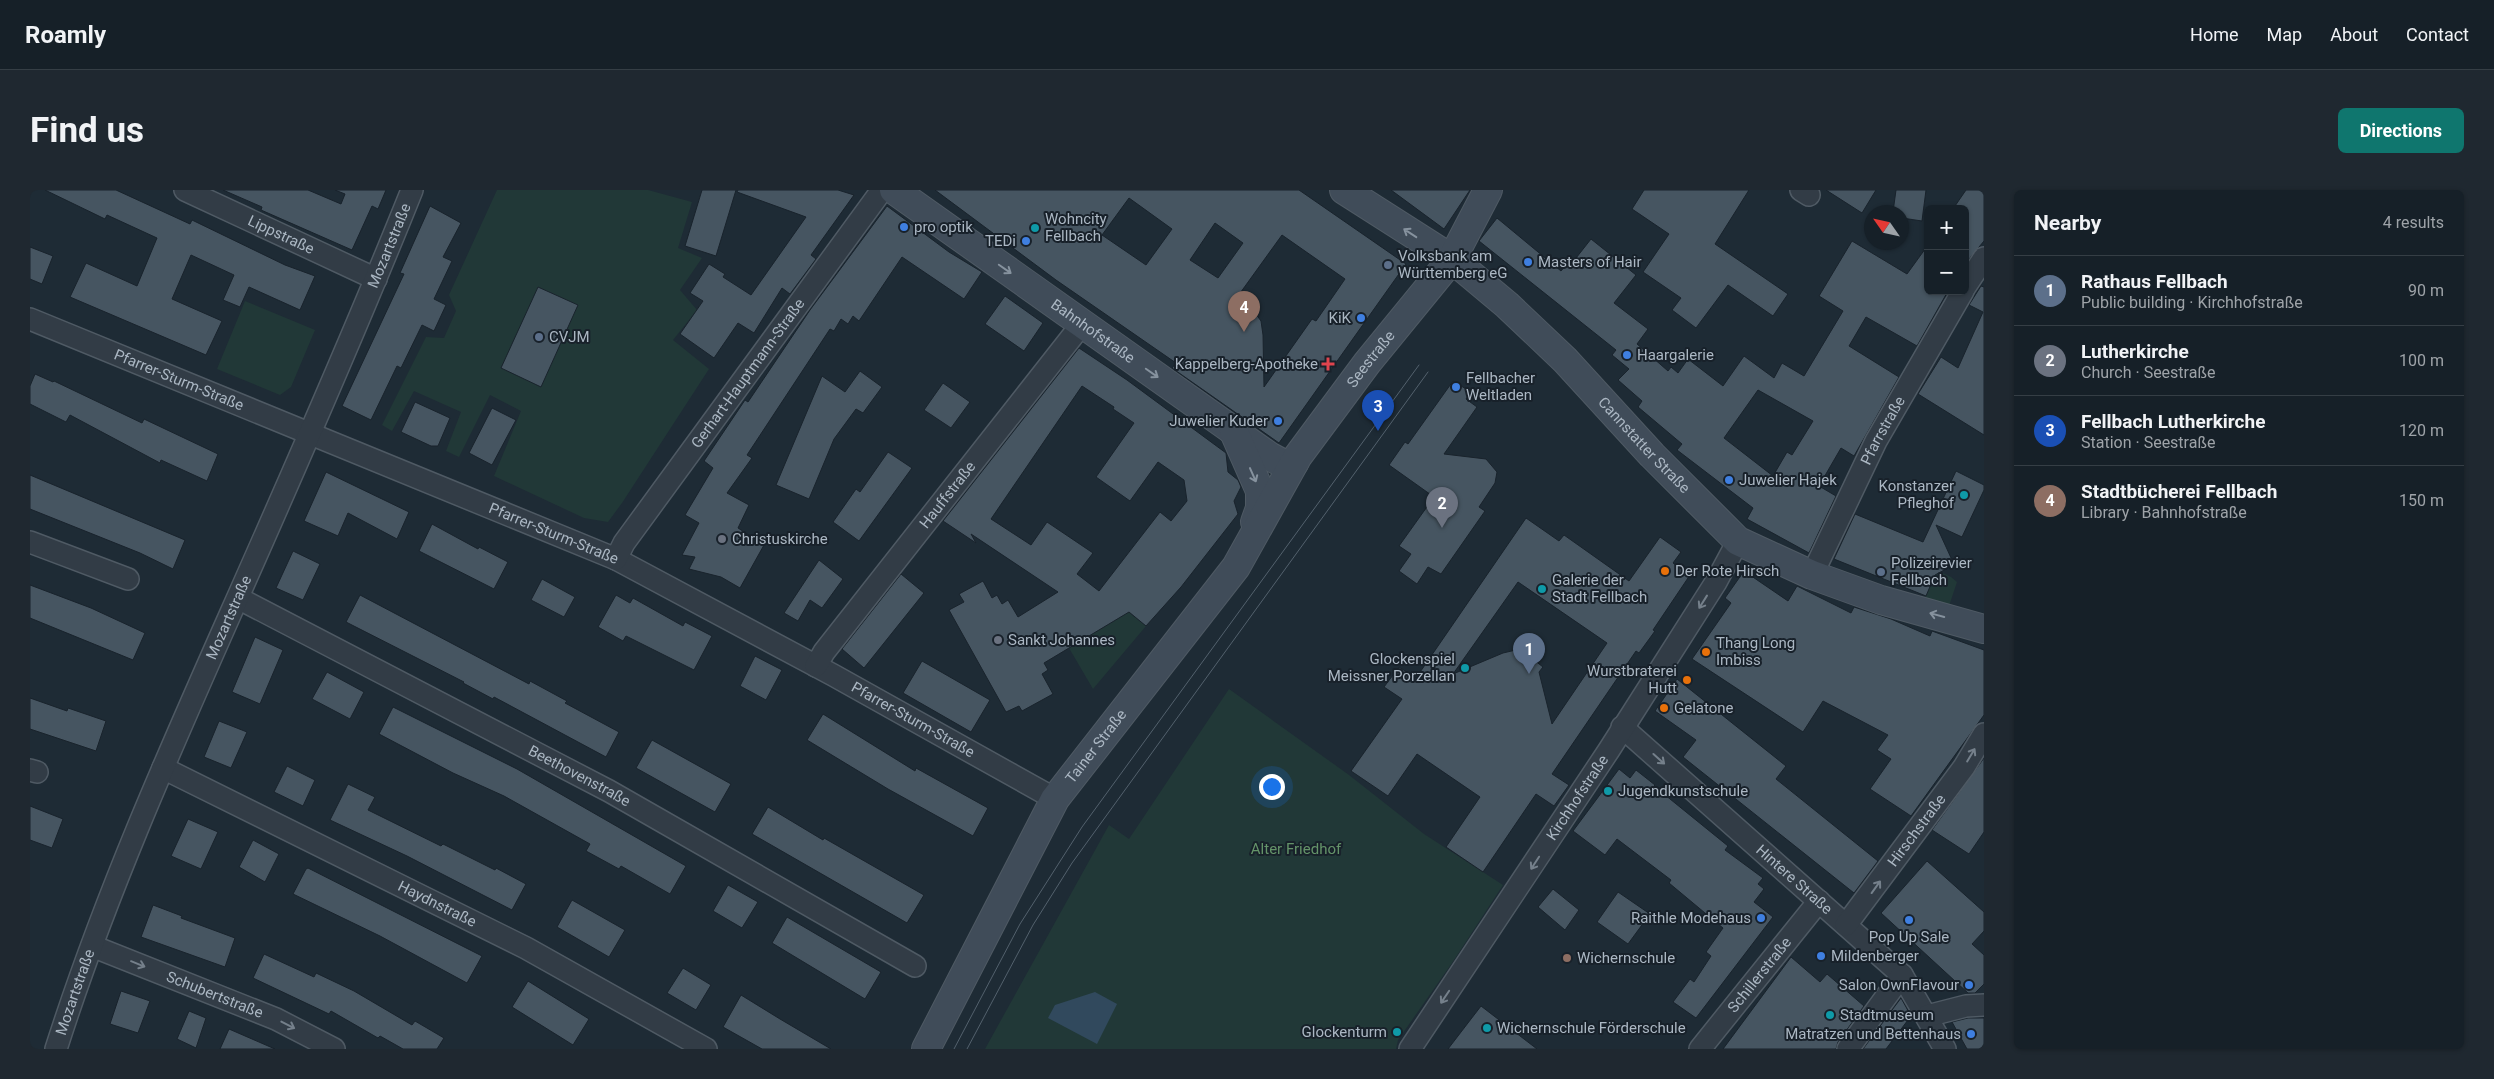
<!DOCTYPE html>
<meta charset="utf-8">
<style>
:root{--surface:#162028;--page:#1f2830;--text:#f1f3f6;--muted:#9ea3a8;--line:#353e45;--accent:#0f766e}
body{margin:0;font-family:Roboto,sans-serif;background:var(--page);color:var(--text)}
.controls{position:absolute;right:15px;top:15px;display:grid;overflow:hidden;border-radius:8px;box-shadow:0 1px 4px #0004}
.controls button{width:45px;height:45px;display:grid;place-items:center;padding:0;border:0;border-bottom:1px solid var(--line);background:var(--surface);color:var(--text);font:25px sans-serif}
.compass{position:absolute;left:1834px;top:15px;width:45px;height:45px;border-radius:50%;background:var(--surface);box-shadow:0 1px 4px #0004;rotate:304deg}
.you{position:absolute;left:1241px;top:596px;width:18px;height:18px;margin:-12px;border:4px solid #fff;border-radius:50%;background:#1a73e8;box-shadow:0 0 0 8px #1a73e833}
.badge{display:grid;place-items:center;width:32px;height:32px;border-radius:50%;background:var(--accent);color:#fff;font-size:16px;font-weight:700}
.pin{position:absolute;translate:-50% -41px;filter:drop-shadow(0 1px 2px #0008)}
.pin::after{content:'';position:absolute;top:26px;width:18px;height:15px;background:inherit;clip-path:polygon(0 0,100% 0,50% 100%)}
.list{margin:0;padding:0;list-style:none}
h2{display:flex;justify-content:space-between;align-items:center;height:65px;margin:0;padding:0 20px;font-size:21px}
h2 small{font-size:16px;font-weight:400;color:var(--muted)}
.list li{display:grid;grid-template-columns:32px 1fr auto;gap:15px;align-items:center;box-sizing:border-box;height:70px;padding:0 20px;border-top:1px solid var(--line)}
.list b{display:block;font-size:19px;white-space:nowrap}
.list p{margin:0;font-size:16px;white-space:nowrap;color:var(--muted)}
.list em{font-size:16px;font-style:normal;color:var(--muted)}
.map{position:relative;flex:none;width:1954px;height:859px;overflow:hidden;border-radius:8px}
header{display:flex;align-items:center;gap:30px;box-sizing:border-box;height:70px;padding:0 25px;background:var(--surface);border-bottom:1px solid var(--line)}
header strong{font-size:24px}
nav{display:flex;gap:28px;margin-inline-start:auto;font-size:18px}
.intro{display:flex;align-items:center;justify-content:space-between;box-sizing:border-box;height:120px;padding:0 30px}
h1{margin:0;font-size:35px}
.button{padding:12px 22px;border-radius:8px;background:var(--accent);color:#fff;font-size:18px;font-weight:700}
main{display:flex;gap:30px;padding:0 30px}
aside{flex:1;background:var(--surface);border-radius:8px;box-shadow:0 1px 4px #0004}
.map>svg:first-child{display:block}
.green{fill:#213837}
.water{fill:#31495d}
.building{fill:#465561;stroke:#19232c;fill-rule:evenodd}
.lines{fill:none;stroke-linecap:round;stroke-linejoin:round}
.street-casing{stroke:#4f5a64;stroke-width:24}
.secondary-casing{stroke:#4f5a64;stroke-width:30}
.street{stroke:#323c46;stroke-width:21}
.secondary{stroke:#404c59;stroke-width:28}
.tram{stroke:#53616d;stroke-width:1}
.oneway{stroke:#86929e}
.oneway2{stroke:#75808b}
.shop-dot{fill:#3f7fe0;stroke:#18212a;stroke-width:2}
.culture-dot{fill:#0f9aa8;stroke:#18212a;stroke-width:2}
.service-dot{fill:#5c6f8a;stroke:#18212a;stroke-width:2}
.health-dot{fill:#e0444e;stroke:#18212a;stroke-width:2}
.worship-dot{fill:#6b7280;stroke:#18212a;stroke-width:2}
.food-dot{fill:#e8710a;stroke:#18212a;stroke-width:2}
.education-dot{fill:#8d6e63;stroke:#18212a;stroke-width:2}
.labels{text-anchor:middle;stroke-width:4;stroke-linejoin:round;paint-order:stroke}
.poi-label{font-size:15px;fill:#abb7c3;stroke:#18212a;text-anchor:start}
.street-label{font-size:15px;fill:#abb7c3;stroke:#18212a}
.park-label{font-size:15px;fill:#649369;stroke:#18212a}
</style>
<header>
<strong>Roamly</strong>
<nav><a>Home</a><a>Map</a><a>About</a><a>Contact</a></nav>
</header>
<div class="intro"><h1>Find us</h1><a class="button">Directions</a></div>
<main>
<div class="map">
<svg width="1954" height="859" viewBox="0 0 1954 859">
<rect width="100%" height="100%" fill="#1e2b35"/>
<path class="green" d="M467 0H618L662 12 648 58 672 68 650 100 667 120 643 150 679 179 592 313 578 332 554 328 464 286 491 221 460 205 429 267 416 261 431 222 384 201 362 241 352 235 396 147 414 148 426 121 419 105Z
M215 111 285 140 261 197 250 205 187 179Z
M1907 380 1921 387 1927 392 1919 416H1915L1895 407Z
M1081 408 1116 436 1063 499 1039 458 1082 432Z
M1199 499 1319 585 1394 644 1473 695 1422 773 1368 850 1366 859H955L1079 635 1099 649Z"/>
<path class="water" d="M1065 802 1087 814 1067 854 1018 828 1025 815Z"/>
<path class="building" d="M15 0H86L160 34 162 30 255 75 285 86 270 120 219 97 210 117 193 110 204 85 161 65 142 109 192 131 176 165 40 107 56 73 107 96 127 48 77 25 75 29Z
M193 0H278L311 14 315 4 305 0H356L348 19 342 16 322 60 231 20 232 17Z
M672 0H706L686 66 655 56Z
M708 0H808L824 5 781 65 786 69 760 104 752 98 724 143 708 133 684 168 650 144 673 111 660 103 679 74 695 84 693 87 721 105 776 27 707 2Z
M905 0H1269L1376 74 1249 253 1142 178 1146 173 1026 90ZM1099 8 1142 39 1116 75 1072 45ZM1185 33 1213 53 1188 88 1160 70ZM1252 45 1315 89 1286 131 1282 129 1234 197 1233 145 1231 131 1223 120 1208 106Z
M1361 0H1440L1414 39Z
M1614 0H1719L1685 54 1758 104 1743 126 1698 95 1666 138 1642 120 1651 108 1613 82 1639 44 1602 19Z
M1796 0H1846L1832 23Z
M1866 0H1896L1892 31 1872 28V22H1863Z
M1936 0H1954V51L1935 74V19L1925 16Z
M400 16 431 33 413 67 422 71 404 109 416 115 404 141 392 135 371 178 367 176 341 230 312 216 374 84 370 83Z
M857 16 919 62 952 82 934 109 872 67 829 131 823 126 818 134 811 129 804 141 800 139 717 265 722 268 697 303 719 315 708 338 734 355 710 398 691 387 659 379 665 367 652 365 669 333 655 325 683 278 674 271 715 210 718 212 780 120Z
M1467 28 1531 81 1536 75 1539 77 1561 49 1606 85 1584 113 1618 139 1607 154 1638 181 1641 177 1648 183 1658 169 1693 196 1714 166 1744 188 1752 173 1774 186 1813 121 1789 106 1822 51 1877 84 1898 55V101H1918L1887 156 1836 127 1819 156 1869 187 1824 266 1811 258 1789 296 1806 306 1779 363 1717 329 1723 318 1647 260 1652 254 1608 217 1612 211 1588 190 1599 179 1582 165 1586 160 1449 51ZM1728 200 1783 231 1762 265 1757 262 1743 286 1694 248Z
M0 57 23 66 12 94 0 89Z
M1951 96 1954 97V245L1888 204 1911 167 1928 178 1953 122 1939 115Z
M508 97 548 115 511 197 471 178Z
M975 106 1013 133 994 161 955 134Z
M1049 158 1097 190 1196 263 1198 282 1208 290 1211 297 1204 311 1208 324 1151 397 1116 436 1099 422 1014 473 1018 480 1012 484 1023 504 992 521 989 516 976 522 919 420 934 412 929 404 953 391 962 408 967 405 972 414 978 410 988 427 1028 402 941 344 946 353 913 331ZM1052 196 1084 217 1083 219 1104 233 1066 287 1100 311 1128 272 1154 290 1157 311 1141 331 1130 322 1069 401 1047 384 1063 363 1017 332 1001 355 961 329Z
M830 181 852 197 833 223 826 219 804 249 779 309 746 295 792 186 815 202Z
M5 184 23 192 24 191 112 233 114 229 188 264 177 291 131 270 130 273 40 225 36 232 0 214V196Z
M1423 191 1441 202 1436 209 1447 217 1414 264 1456 269 1467 282 1465 293 1449 317 1455 321 1411 384 1398 377 1387 394 1369 381 1381 364 1369 356 1404 307 1359 275 1375 252 1378 254Z
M913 193 940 212 921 238 894 220Z
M385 212 420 228 408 256H401L371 242Z
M462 218 486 230 462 275 439 263Z
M858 262 882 278 829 351 803 332 826 299 830 302Z
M1926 281 1954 295V300L1932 347 1906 335 1922 370 1918 378 1905 385 1896 406 1804 369 1825 324 1893 352Z
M296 282 379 322 367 349 318 323 308 346 274 331Z
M0 285 155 350 143 379 110 363 0 319Z
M1496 328 1529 351 1534 345 1599 391 1630 347 1651 362 1643 373 1660 385 1623 440 1625 441 1609 463 1606 461 1522 584 1539 595 1524 616 1506 604 1453 682 1416 657 1450 607 1387 564 1358 606 1321 581 1372 509 1354 497 1369 477 1386 488ZM1488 392 1577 453 1522 534 1509 482 1513 477 1490 459 1473 463 1423 484Z
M402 334 448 359 449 357 478 372 464 399 389 361Z
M263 361 290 374 273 410 246 398Z
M789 370 813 389 792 418 780 410 768 431 754 423Z
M1714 381 1758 411 1767 396 1821 423 1824 417 1861 429 1900 446 1902 441 1954 460V525L1881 626 1840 599 1861 569 1847 560 1858 545 1793 511 1773 542 1662 469 1701 413 1695 408Z
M871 384 894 403 834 478 812 459Z
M512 389 545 407 534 427 501 410Z
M0 395 61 418 115 443 103 470 0 428Z
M330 405 499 494 500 491 537 511 535 513 589 542 576 567 464 507 463 509 433 493 434 492 316 432Z
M586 405 600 413 603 408 653 436 655 432 682 446 664 480 596 446 593 451 568 437Z
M225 447 253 460 230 514 202 502Z
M725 466 752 480 736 510 710 496Z
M892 471 960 510 941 542 873 503Z
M297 482 334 502 320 529 282 509Z
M1647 489 1756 576 1746 589 1848 671 1824 703 1653 567 1666 550 1625 521Z
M0 508 37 521 38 518 76 531 66 561 0 539Z
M363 517 487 579 656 676 640 704 591 676 589 679 556 661 560 654 474 606 423 583 349 544Z
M793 524 885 581 886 578 958 618 943 646 858 599 777 550Z
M189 531 217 542 201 578 174 567Z
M622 550 701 594 685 622 606 578Z
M1954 568V642L1939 664 1902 640Z
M257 576 285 590 273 616 244 602Z
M1589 579 1600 588 1606 580 1625 595 1624 596 1698 656 1695 660 1733 688 1728 694 1734 699 1724 712 1743 727 1666 828 1643 812 1660 789 1664 792 1681 766 1676 762 1693 738 1639 693 1641 690 1587 649 1575 665 1543 641Z
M318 594 345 607 338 620 411 656 413 654 465 680 466 678 496 694 482 720 377 666 300 630Z
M0 616 33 629 22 658 0 650Z
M738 617 793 650 794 648 894 705 877 733 722 644Z
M158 629 188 642 171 679 141 666Z
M223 650 249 664 235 692 209 677Z
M1897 671 1954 722V741L1942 754 1954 765V794L1945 803H1938L1851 723Z
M278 678 452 766 437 793 350 746 263 704 276 679Z
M698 695 728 712 712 738 683 721Z
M1523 699 1549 720 1535 740 1508 717Z
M1588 702 1620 724 1598 754 1567 732Z
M542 710 595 740 579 767 527 737Z
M123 715 152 726 151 728 205 748 195 777 111 747Z
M757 727 851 782 835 809 742 753Z
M234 764 284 787 286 783 324 801 382 835 385 831 414 848 407 859H373L350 846 348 848 301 821 299 824 223 788Z
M1761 767 1790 792 1797 784 1834 816 1808 852 1806 859H1693Z
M653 778 681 795 666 820 637 803Z
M498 791 559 829 543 855 482 817Z
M91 801 120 811 108 843 80 834Z
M711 805 750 829 801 859H732L693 837Z
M1871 808 1881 826 1856 859H1833Z
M1451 816 1507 859H1418Z
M159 821 176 828 166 858 147 849Z
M1938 828H1954V859H1937L1922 832Z
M199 839 245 859H190Z"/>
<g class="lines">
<g class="street-casing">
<g id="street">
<path id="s1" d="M155 0 346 89"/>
<path d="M1771 0 1779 5"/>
<path d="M1935 97 1954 68"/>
<path id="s2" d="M0 129 586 369 803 485 1025 609"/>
<path d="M0 352 98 389"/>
<path id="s3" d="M586 369 594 353 852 0"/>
<path id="s4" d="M1782 385 1846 251 1933 101"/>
<path id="s5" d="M208 408 579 601 885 776"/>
<path id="s6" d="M786 476 794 462 1052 134"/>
<path id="s7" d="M1592 537 1872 785 1915 859"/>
<path id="s8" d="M133 578 496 758 676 859"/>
<path d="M0 580 7 582"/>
<path id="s9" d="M1816 735 1934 577 1954 544"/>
<path id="s10" d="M62 756 246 829 304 859"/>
<path d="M1897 826 1936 816 1954 815"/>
<path id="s11" d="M26 859C76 702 144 551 211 400 270 267 328 135 382 0"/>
<path id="s12" d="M1380 859 1579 560 1686 392 1708 351"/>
<path id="s13" d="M1670 859 1789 711"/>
<path d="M1818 859 1872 785"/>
</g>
</g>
<g class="secondary-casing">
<g id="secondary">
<path id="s14" d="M864 0 1239 266 1254 274 1264 273"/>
<path id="s15" d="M1314 0 1422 69 1477 115 1535 170 1622 265 1708 351 1782 385 1851 410 1954 439"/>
<path d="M1204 242 1230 301V318L1225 332"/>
<path id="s16" d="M896 859 1025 609 1206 377 1268 266 1337 173 1422 69 1458 0"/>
</g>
</g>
<use href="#street" class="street"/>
<use href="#secondary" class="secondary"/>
<path class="tram" d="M924 859 990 734 1052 637 1389 175
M937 859 1003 735 1042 673 1398 182"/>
</g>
<defs><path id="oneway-shaft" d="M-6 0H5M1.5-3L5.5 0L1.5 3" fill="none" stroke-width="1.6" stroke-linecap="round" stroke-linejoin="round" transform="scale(1.25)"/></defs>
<g class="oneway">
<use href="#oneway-shaft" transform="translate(1380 43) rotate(-147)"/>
<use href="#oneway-shaft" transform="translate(975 79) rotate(35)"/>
<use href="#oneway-shaft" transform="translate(1122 183) rotate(35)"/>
<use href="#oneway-shaft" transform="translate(1223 285) rotate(66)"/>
<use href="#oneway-shaft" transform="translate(1907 425) rotate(-165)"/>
</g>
<g class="oneway2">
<use href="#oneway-shaft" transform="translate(1673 412) rotate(122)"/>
<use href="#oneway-shaft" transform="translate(1941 565) rotate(-59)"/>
<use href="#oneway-shaft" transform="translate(1629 569) rotate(42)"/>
<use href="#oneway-shaft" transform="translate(1505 673) rotate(123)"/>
<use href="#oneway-shaft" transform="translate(1846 697) rotate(-54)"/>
<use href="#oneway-shaft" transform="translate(108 774) rotate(22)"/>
<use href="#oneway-shaft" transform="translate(1415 807) rotate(124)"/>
<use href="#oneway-shaft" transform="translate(258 835) rotate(27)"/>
</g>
<g class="shop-dot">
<circle cx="874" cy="37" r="5"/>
<circle cx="996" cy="51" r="5"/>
<circle cx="1498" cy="72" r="5"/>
<circle cx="1331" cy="128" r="5"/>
<circle cx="1597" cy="165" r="5"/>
<circle cx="1426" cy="197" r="5"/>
<circle cx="1248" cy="231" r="5"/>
<circle cx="1699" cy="290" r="5"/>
<circle cx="1731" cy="728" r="5"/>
<circle cx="1879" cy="730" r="5"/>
<circle cx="1791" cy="766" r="5"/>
<circle cx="1939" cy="795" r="5"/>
<circle cx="1941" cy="844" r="5"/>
</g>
<g class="culture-dot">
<circle cx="1005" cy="38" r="5"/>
<circle cx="1934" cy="305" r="5"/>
<circle cx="1512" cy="399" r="5"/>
<circle cx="1435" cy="478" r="5"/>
<circle cx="1578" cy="601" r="5"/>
<circle cx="1800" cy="825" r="5"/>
<circle cx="1457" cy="838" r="5"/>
<circle cx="1367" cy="842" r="5"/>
</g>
<g class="service-dot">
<circle cx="1358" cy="75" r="5"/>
<circle cx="509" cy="147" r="5"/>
<circle cx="1851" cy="382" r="5"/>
</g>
<path class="health-dot" d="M1295.5 166.5h5v5h5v5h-5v5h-5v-5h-5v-5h5z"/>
<g class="worship-dot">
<circle cx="692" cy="349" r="5"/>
<circle cx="968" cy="450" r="5"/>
</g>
<g class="food-dot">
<circle cx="1635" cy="381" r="5"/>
<circle cx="1676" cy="462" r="5"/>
<circle cx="1657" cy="490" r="5"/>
<circle cx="1634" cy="518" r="5"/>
</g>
<circle class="education-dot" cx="1537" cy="768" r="5"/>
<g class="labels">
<g class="poi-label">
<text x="1015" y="34">Wohncity<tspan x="1015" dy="17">Fellbach</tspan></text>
<text x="884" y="42">pro optik</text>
<text x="986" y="56" text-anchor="end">TEDi</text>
<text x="1368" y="71">Volksbank am<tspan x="1368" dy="17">Württemberg eG</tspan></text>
<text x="1508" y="77">Masters of Hair</text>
<text x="1321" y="133" text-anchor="end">KiK</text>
<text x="519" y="152">CVJM</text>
<text x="1607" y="170">Haargalerie</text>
<text x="1288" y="179" text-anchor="end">Kappelberg-Apotheke</text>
<text x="1436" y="193">Fellbacher<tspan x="1436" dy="17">Weltladen</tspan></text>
<text x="1238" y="236" text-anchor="end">Juwelier Kuder</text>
<text x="1709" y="295">Juwelier Hajek</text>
<text x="1924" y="301" text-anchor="end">Konstanzer<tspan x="1924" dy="17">Pfleghof</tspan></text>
<text x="702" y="354">Christuskirche</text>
<text x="1861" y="378">Polizeirevier<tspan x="1861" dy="17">Fellbach</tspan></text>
<text x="1645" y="386">Der Rote Hirsch</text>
<text x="1522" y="395">Galerie der<tspan x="1522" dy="17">Stadt Fellbach</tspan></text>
<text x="978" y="455">Sankt Johannes</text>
<text x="1686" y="458">Thang Long<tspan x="1686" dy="17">Imbiss</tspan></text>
<text x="1425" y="474" text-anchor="end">Glockenspiel<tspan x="1425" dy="17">Meissner Porzellan</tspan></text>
<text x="1647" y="486" text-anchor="end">Wurstbraterei<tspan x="1647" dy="17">Hutt</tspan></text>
<text x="1644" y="523">Gelatone</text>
<text x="1588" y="606">Jugendkunstschule</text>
<text x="1721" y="733" text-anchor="end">Raithle Modehaus</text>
<text x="1879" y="752" text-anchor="middle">Pop Up Sale</text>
<text x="1801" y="771">Mildenberger</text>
<text x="1547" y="773">Wichernschule</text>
<text x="1929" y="800" text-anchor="end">Salon OwnFlavour</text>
<text x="1810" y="830">Stadtmuseum</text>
<text x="1467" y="843">Wichernschule Förderschule</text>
<text x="1357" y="847" text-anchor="end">Glockenturm</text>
<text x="1931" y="849" text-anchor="end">Matratzen und Bettenhaus</text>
</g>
<g class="street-label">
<text dy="5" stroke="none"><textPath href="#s1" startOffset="106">Lippstraße</textPath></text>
<text dy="5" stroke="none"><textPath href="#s11" startOffset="870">Mozartstraße</textPath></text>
<text dy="5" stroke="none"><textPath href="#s14" startOffset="244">Bahnhofstraße</textPath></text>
<text dy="5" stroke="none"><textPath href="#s16" startOffset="824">Seestraße</textPath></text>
<text dy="5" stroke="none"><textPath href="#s3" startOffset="228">Gerhart-Hauptmann-Straße</textPath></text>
<text dy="5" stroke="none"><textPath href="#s2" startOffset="161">Pfarrer-Sturm-Straße</textPath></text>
<text dy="5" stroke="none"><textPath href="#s4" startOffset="161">Pfarrstraße</textPath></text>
<text dy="5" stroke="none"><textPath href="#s15" startOffset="396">Cannstatter Straße</textPath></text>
<text dy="5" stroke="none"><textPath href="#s6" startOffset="216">Hauffstraße</textPath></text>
<text dy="5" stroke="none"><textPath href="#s2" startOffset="566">Pfarrer-Sturm-Straße</textPath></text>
<text dy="5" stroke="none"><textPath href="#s11" startOffset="465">Mozartstraße</textPath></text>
<text dy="5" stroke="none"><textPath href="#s2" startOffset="971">Pfarrer-Sturm-Straße</textPath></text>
<text dy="5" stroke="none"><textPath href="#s16" startOffset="348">Tainer Straße</textPath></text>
<text dy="5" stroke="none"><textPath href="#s5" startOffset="385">Beethovenstraße</textPath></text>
<text dy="5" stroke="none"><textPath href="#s12" startOffset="302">Kirchhofstraße</textPath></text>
<text dy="5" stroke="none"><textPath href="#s9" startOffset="118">Hirschstraße</textPath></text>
<text dy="5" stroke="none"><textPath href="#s7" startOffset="230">Hintere Straße</textPath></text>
<text dy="5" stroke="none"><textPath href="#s8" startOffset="306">Haydnstraße</textPath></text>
<text dy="5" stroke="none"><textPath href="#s13" startOffset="95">Schillerstraße</textPath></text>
<text dy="5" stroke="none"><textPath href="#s11" startOffset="60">Mozartstraße</textPath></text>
<text dy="5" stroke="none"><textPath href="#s10" startOffset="132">Schubertstraße</textPath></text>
</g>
<g class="park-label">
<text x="1266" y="664">Alter Friedhof</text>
</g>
</g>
</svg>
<div class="controls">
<button>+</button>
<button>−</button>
</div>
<svg class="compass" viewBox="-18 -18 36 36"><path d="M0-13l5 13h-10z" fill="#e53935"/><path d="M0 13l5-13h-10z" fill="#9ea3a8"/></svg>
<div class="you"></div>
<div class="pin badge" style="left:1499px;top:484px;background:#5c6f8a">1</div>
<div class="pin badge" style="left:1412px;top:338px;background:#6b7280">2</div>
<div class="pin badge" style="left:1348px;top:241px;background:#1a4fb4">3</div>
<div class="pin badge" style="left:1214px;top:142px;background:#8d6e63">4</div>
</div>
<aside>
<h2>Nearby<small>4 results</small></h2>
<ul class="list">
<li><span class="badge" style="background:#5c6f8a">1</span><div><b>Rathaus Fellbach</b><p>Public building · Kirchhofstraße</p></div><em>90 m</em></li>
<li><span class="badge" style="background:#6b7280">2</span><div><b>Lutherkirche</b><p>Church · Seestraße</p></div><em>100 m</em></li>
<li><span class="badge" style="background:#1a4fb4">3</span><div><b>Fellbach Lutherkirche</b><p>Station · Seestraße</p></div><em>120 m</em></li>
<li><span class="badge" style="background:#8d6e63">4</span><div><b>Stadtbücherei Fellbach</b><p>Library · Bahnhofstraße</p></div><em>150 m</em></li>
</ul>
</aside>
</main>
